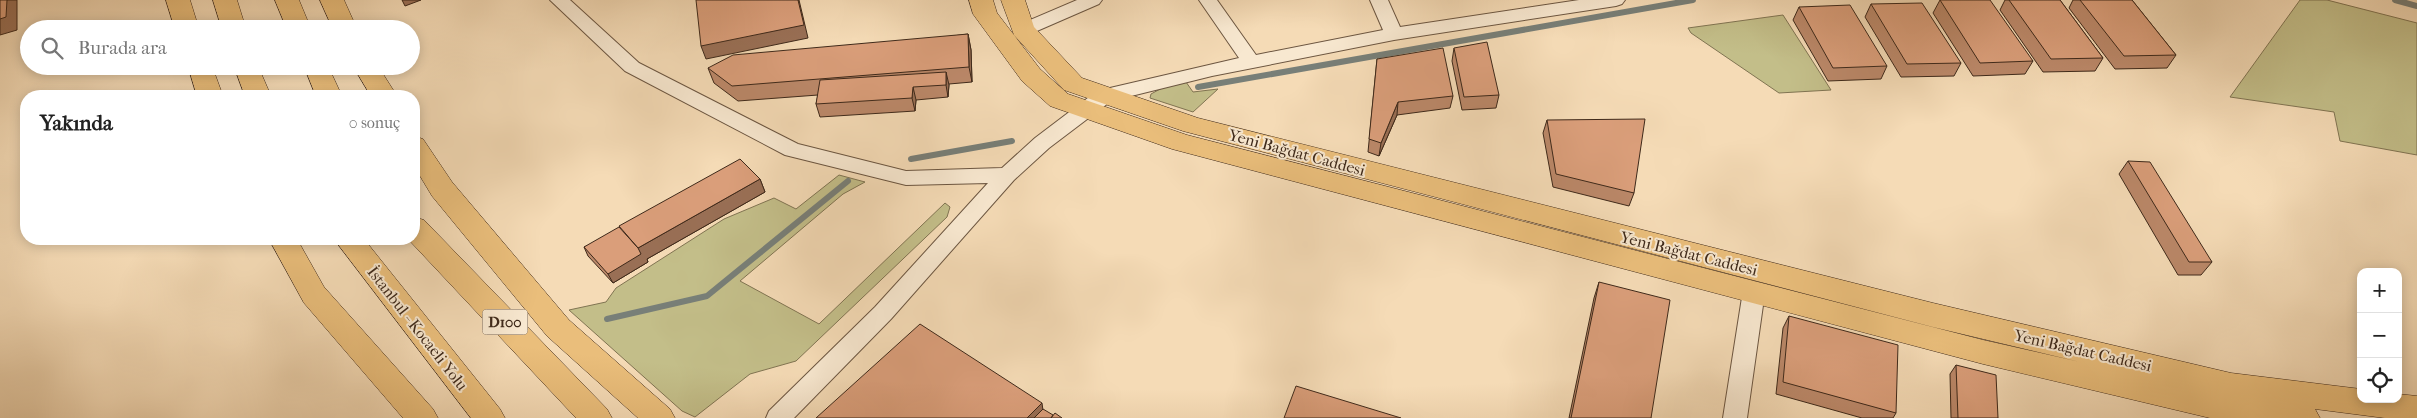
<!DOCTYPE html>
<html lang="tr">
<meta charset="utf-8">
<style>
:root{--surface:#fff;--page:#f6f6f6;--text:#222;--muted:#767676;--line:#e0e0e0}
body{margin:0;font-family:"IM FELL French Canon",serif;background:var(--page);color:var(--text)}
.controls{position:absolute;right:15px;bottom:15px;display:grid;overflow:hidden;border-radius:10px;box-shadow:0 2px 12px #0003}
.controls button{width:45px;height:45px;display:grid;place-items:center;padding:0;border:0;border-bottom:1px solid var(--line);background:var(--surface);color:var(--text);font:25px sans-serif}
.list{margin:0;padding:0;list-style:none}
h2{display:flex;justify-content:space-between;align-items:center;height:65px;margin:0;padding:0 20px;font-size:21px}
h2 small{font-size:16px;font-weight:400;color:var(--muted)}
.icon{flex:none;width:28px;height:28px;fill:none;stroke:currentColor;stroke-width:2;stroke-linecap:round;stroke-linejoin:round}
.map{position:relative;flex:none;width:2417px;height:418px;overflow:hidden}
.search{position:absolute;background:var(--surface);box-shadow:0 2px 12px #0003;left:20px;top:20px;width:400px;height:55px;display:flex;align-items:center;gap:12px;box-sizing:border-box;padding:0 18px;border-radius:28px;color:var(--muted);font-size:19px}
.panel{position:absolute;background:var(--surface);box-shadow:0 2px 12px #0003;left:20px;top:90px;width:400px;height:155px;border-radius:20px}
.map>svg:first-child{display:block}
.green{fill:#c3be89;stroke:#807452}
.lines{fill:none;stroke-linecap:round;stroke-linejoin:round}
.stream{stroke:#787f78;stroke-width:6}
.minor-casing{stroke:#6c5641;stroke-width:2}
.major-casing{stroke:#3e291a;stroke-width:1}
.highway-casing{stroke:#3e291a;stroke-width:1}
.minor{fill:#f8e8d0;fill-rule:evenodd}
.major{fill:#eabe7b;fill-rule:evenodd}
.highway{fill:#eabe7b;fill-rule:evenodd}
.wall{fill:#bb8869;stroke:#3e291a}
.shaded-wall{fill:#996f55;stroke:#3e291a}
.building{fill:#da9e7a;stroke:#3e291a}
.labels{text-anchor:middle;stroke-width:4;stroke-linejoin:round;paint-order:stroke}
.shield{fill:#f8e8d0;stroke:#766251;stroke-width:1}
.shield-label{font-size:15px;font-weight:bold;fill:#3e291a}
.street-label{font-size:16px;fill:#3e291a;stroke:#f8e8d0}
</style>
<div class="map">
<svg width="2417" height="418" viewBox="0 0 2417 418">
<rect width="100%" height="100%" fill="#f5dbb6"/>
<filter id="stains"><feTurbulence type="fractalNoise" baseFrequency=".004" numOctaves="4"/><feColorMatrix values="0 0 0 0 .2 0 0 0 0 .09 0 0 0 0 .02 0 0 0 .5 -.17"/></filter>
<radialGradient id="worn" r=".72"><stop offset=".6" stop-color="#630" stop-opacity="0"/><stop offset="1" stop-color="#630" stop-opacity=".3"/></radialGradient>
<path class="green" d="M2300 0H2327L2417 23V155L2340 141 2334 112 2230 97Z
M1783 15 1831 90 1779 93 1691 33 1688 28Z
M1186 82 1193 92 1218 89 1193 112 1150 98 1151 94 1162 88Z
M839 175 865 182 843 194 740 281 819 324 945 203 950 207 947 217 796 361 750 374 695 417 682 411 569 310 606 302 616 288 724 219 774 198 796 209Z"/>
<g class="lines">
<path class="stream" d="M2395 0 2417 6
M1198 87 1693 0
M911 159 1012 141
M607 319 707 296 848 181"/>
<g class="minor-casing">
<path id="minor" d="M550 0H570L639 63 798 144 906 171 1002 168 1035 138 1097 91 1239 58 1199 0H1217L1256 55 1383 30 1370 0H1388L1400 27 1579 0H1625L1622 4 1616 6 1394 40 1212 76 1111 101 1049 148 1014 180 891 319 794 418H766L769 411 875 307 988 183 906 185 785 155 625 71Z
M1077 0H1102L1099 4 1030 34H1016L1014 30 1016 26Z
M1754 282 1762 285 1765 291 1747 418H1723L1743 291 1746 285Z"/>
</g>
<g class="major-casing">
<path id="major" d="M166 0H190L199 29H175Z
M320 0H344L357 29H333Z
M969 0H993L997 13 1040 69 1068 94 1187 135 1983 340 2080 362 1933 327 1183 131 1064 90 1014 35 1001 0H1025L1034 27 1082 78 1198 118 1933 303 2231 373 2361 389V399H2398V394L2417 396V418H2385L2315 409 2320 418H2210L1983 364 1172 149 1050 106 1022 81 973 14Z
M188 66H212L223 96H197Z
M353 66H378L397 96H371Z
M414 136 423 139 452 182 569 320 670 409 675 418H638L547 336 432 196 414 166Z
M269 239H297L324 287 433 409 438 418H403L304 303Z"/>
</g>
<g class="highway-casing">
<path id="highway" d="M213 0H237L246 29H222Z
M275 0H299L311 29H287Z
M234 66H258L271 96H245Z
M304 66H328L342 96H316Z
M414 217 424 220 607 409 612 418H576L408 239H414Z
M334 239H364L500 409 505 418H471Z"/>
</g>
<use href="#minor" class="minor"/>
<use href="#major" class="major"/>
<use href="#highway" class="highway"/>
</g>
<path class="wall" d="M1940 0 2033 61 2025 74 1973 76 1933 13Z
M2005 0H2060L2103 58 2095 71 2043 72 2000 10Z
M2073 0H2132L2176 55 2167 68 2115 69 2069 8Z
M1871 4 1961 63 1954 76 1901 77 1865 17Z
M1799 7 1887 66 1881 79 1828 81 1793 20Z
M968 34 971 50 972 82 949 84 948 97 916 100 915 111 820 117 816 104 818 95 738 101 714 83 708 68Z
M1454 48 1499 95 1496 108 1462 110 1452 61Z
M1377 59 1453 96 1450 108 1397 115 1379 156 1368 152Z
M1547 120 1634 193 1629 206 1553 187 1543 133Z
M2128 161 2212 262 2201 275H2178L2119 174Z
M760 179 765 192 647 259 648 262 613 283 588 256 584 247Z
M1599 282 1651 418H1569L1594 298Z
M1789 316 1896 413 1893 418H1862L1776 394 1783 328Z
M1956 365 1998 418H1951L1950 374Z"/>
<path class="shaded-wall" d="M7 0H17V30L0 35V19Z
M402 0H421L405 6Z
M799 0 808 38 706 59 701 46Z
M968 34 971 50 972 82 969 67Z
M946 72 949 85 948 97 946 85Z
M913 87 916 100 915 111 912 98Z
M1398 102 1397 115 1379 156 1381 143Z
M760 179 765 192 647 259 648 262 613 283 608 274 638 248Z
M1042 403 1044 418H1027Z"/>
<path class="building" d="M0 0H7L6 17 0 19Z
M696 0H798L804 25 701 46Z
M1940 0H1990L2033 61 1980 63Z
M2009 0H2060L2103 58 2051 59Z
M2080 0H2132L2176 55 2124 56Z
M1922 3 1961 63 1907 64 1871 4Z
M1850 5 1887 66 1833 68 1799 7Z
M968 34 969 67 732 86 708 68 733 55Z
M1487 42 1499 95 1464 97 1454 48Z
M1443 48 1453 96 1398 102 1381 143 1369 139 1377 59Z
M946 72V85L913 87 912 98 816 104 820 80Z
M1645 119 1634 193 1556 174 1547 120Z
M740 159 760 179 638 248 619 226Z
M2128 161 2150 162 2212 262H2189Z
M619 227 638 248 641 254 608 274 584 247Z
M1599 282 1670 300 1651 418H1571Z
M1789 316 1898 345 1896 413 1783 382Z
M920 324 1042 403 1027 418H816Z
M1956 365 1996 375 1998 418H1958Z
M1296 386 1401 418H1284Z
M1043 409 1053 415 1051 418H1034Z
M1055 413 1062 418H1051Z"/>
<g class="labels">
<rect class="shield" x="482.5" y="309.5" width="45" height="25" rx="4"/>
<g class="shield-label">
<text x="505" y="327">D100</text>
</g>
<g class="street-label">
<text transform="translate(1297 152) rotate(15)" y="6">Yeni Bağdat Caddesi</text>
<text transform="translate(1689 253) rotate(14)" y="6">Yeni Bağdat Caddesi</text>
<text transform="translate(418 328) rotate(52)" y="6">İstanbul - Kocaeli Yolu</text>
<text transform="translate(2083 350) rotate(13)" y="6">Yeni Bağdat Caddesi</text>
</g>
</g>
<rect width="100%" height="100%" filter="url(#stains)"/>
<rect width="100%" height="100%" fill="url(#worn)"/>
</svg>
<div class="controls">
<button>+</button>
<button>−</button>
<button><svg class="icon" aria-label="locate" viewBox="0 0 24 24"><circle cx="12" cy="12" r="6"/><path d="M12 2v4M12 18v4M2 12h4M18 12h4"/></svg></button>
</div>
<div class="search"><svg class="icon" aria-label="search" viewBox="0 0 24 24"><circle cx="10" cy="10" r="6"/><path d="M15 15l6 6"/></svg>Burada ara</div>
<section class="panel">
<h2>Yakında<small>0 sonuç</small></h2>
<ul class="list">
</ul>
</section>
</div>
